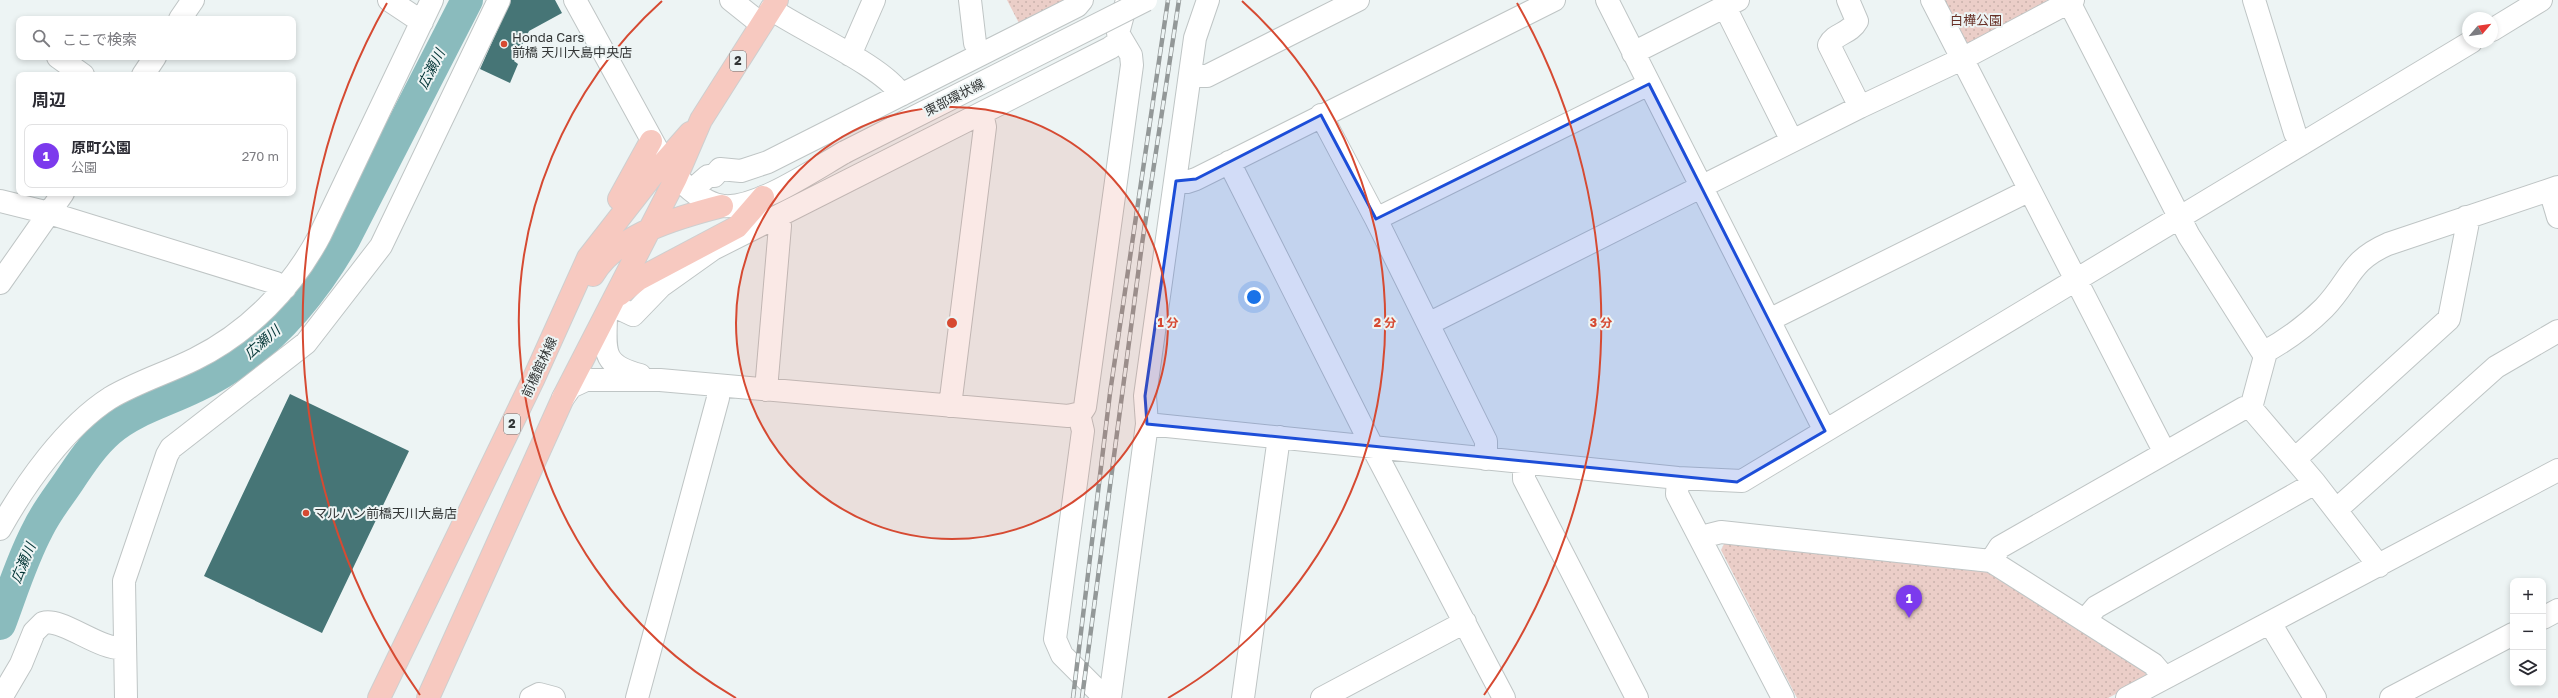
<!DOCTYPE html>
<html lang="ja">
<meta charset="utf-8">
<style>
:root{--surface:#fff;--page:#f7f7f7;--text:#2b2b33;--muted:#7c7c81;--line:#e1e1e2;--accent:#7c3aed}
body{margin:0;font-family:"Golos Text","Noto Sans JP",sans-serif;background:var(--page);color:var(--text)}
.controls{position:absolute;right:12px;bottom:12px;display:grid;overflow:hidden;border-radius:8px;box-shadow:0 2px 6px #0003}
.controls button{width:36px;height:36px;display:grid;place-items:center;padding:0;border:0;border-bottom:1px solid var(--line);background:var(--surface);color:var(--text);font:20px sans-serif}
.compass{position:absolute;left:2462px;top:12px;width:36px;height:36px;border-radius:50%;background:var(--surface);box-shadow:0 2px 6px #0003;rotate:61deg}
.you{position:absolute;left:1254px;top:297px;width:14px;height:14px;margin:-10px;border:3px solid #fff;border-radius:50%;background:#1a73e8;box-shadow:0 0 0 6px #1a73e833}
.badge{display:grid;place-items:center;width:26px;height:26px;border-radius:50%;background:var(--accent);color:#fff;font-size:13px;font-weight:700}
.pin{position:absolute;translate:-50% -33px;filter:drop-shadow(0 1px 2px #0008)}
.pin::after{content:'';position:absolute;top:21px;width:14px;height:12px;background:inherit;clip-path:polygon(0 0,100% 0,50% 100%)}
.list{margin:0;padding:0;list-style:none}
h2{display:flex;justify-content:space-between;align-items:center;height:52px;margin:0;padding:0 16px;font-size:17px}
h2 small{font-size:13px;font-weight:400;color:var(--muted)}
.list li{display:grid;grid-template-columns:26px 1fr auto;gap:12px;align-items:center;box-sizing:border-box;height:64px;margin:0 8px 8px;padding:0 8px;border:1px solid var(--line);border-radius:8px}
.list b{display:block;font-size:15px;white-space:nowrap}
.list p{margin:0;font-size:13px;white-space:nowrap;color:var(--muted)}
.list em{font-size:13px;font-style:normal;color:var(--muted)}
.icon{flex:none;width:22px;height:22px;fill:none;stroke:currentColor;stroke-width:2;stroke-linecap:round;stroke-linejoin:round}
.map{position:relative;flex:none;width:2558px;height:698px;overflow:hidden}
.search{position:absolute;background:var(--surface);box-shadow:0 2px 6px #0003;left:16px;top:16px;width:280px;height:44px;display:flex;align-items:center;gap:10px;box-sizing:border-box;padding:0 14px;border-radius:8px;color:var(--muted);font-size:15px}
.panel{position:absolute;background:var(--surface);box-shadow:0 2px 6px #0003;left:16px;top:72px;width:280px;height:124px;border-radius:8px}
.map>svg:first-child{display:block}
.park{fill:url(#park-dots)}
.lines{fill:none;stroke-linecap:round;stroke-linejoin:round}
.river{stroke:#8abbbd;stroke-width:32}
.building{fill:#467576}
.minor-casing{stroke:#bfc5c5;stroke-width:24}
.major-casing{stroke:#cecfcf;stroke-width:24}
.minor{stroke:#fff;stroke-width:22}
.major{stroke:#f7c9c0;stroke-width:22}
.rail-casing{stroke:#939898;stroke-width:4.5}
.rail{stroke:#edf4f4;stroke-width:3;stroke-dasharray:9;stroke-linecap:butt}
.minor-bridge-casing{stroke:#bfc5c5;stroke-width:24;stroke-linecap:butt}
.minor-bridge{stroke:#fff;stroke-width:22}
.marked{fill:#1d4ed8;fill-opacity:0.2;stroke:#1d4ed8;stroke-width:3;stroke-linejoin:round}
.ring{fill:none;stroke:#d64a32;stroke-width:2}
.poi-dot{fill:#d64a32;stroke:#edf4f4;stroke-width:1.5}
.labels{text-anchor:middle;stroke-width:4;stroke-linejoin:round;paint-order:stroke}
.shield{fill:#edf4f4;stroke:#6b6f6f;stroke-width:1}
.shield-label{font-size:12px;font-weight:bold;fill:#333636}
.park-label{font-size:13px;fill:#673026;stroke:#edf4f4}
.poi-label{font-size:13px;fill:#333636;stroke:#edf4f4;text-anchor:start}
.street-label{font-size:13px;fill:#333636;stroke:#edf4f4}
.water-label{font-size:14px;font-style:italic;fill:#033536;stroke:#edf4f4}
.centre{fill:#d64a32;stroke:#edf4f4;stroke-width:2}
.ring-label{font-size:12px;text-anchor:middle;font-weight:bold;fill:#d64a32;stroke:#edf4f4;stroke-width:4;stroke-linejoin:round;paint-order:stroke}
</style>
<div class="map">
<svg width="2558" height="698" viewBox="0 0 2558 698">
<defs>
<pattern id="park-dots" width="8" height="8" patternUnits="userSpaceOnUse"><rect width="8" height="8" fill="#ebcec8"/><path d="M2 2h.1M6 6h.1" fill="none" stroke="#cab2ac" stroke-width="1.8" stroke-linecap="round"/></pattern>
</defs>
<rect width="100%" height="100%" fill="#edf4f4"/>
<path class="park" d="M1007 0H1074L1021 27Z
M1942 0H2047L2044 7 1970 45 1963 42Z
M1725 542 1980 568 2145 668 2146 678 2108 698H1797L1721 550Z"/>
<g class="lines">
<path class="river" d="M0 624C12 592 22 559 38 529 46 512 59 496 69 481 81 463 93 445 109 431 133 410 167 401 195 387 261 356 309 301 345 238L467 0"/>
</g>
<path class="building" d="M511 0H555L562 13 529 31 514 61 518 64 510 83 480 69Z
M290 394 409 451 322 633 204 576Z"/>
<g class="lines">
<g class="minor-casing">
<path id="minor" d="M389 0 422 22
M575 0 664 162C676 178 703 205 724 206 757 209 815 169 845 152
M731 0 761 24
M970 0 975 43 982 54
M1607 0 1825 431
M1848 0 1857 21C1850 34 1835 33 1829 45L1860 107
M1932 0 2165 453
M2254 0 2295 133 2302 144
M2069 2 2189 236 2265 356 2251 408
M1725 7 1792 141
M771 9C801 30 885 67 901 95
M180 19 193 0
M2492 30 2541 0
M1633 53 1738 0
M850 55 874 0
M58 57 83 75
M143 75 155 57
M1190 76H1207L1358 0
M1321 115 1376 219 1486 441V459
M1229 162 1373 448 1504 698
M1176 181 1187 182 1196 179 1554 0
M692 190 708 176H714L720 169 741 171 768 162 1077 6 1082 0
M2550 190 2558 217
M0 201 49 213 276 283 285 288
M1376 219 1649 84
M0 283 63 193
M612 305 633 315 661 286 713 249 1110 48 1121 40
M606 317C605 352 602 365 640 375
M1769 320 2028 191
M1428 324 1860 107 1962 59 2073 0
M2263 353C2285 341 2307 325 2324 308 2351 280 2349 261 2388 244L2558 187
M766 390 780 226 776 217
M563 398 571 387 586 380H660L1068 416 1081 413 1085 407 1132 65 1131 55 1118 33 1127 0
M950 406 985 127 982 113
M1079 414 1083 431 1055 639 1062 655 1105 698
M1147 424 1678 478 1742 481 2471 42
M2295 459 2449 319 2468 222 2466 217
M1524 463V479L1637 698
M1678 478 1677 494 1783 698
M2336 510 2496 367 2558 331
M0 529C25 484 66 426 110 398 137 382 167 373 195 359 249 332 292 288 320 235L432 0
M1701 540 1709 535 1721 532 1991 561 2153 664 2165 678
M1991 561 2000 547 2244 408H2251L2315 483 2379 566
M2543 618 2558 610
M2085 620 2096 607 2315 483
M2270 623 2315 698
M1 698 21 664 34 632 43 623C62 617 100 651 124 648
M126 698 124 581 167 455 171 448 306 343 381 246 499 0
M531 698 539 694 554 698
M637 698 718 398V387
M1110 698 1147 424 1145 396 1195 38 1208 0
M1243 698 1279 437
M1322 698 1465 622
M2127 698 2558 470
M2391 698 2513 634"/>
</g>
<g class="major-casing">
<path id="major" d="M619 199 651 141
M593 275C617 234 679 217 722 206
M619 295 639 279 737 227 763 197
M379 698 533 380 588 258 652 176 690 133
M428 698 563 398 676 178 701 120 777 0"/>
</g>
<use href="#minor" class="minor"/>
<use href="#major" class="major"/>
<g class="rail-casing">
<path id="rail" d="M1073 698 1110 393 1168 0
M1082 698 1142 244 1179 0"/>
</g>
<use href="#rail" class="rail"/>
<g class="minor-bridge-casing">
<path id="minor-bridge" d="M845 152 1146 0"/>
</g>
<use href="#minor-bridge" class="minor-bridge"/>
</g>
<path class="marked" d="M1649 84 1825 431 1737 482 1147 424 1145 396 1176 181 1196 179 1321 115 1376 219Z"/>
<circle cx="952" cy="323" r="216" fill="#d64a32" fill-opacity=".12"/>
<g class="ring">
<circle cx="952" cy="323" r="216"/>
<path d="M736 698A433 433 0 0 1 662 1M1242 1A433 433 0 0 1 1168 698"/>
<path d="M420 695A649 649 0 0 1 387 3M1517 3A649 649 0 0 1 1484 695"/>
</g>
<g class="poi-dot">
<circle cx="504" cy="44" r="4"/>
<circle cx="306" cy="513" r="4"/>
</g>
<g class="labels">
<g class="shield">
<rect x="730" y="51" width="16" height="20" rx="3"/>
<rect x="504" y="414" width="16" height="20" rx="3"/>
</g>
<g class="shield-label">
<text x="738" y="65">2</text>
<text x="512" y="428">2</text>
</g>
<g class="park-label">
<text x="1976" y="25">白樺公園</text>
</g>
<g class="poi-label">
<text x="512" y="42">Honda Cars<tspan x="512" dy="15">前橋 天川大島中央店</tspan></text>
<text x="314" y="518">マルハン前橋天川大島店</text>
</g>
<g class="street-label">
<text transform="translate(954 97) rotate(-27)" y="5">東部環状線</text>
<text transform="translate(539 367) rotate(-65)" y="5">前橋館林線</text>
</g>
<g class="water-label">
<text transform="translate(431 69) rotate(-63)" y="5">広瀬川</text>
<text transform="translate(262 342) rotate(-41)" y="5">広瀬川</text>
<text transform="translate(23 563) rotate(-67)" y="5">広瀬川</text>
</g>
</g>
<circle cx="952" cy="323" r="6" class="centre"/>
<g class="ring-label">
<text x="1168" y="327">1 分</text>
<text x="1385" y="327">2 分</text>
<text x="1601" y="327">3 分</text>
</g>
</svg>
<div class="controls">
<button>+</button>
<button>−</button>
<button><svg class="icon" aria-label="layers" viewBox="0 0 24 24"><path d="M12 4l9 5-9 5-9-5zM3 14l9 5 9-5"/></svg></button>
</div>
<svg class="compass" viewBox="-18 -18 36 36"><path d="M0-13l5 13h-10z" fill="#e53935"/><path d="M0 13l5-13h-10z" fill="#7c7c81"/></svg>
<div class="you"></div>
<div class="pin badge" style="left:1909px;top:618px">1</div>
<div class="search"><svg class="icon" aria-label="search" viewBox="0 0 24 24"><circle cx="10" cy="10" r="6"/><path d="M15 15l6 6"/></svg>ここで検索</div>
<section class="panel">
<h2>周辺<small></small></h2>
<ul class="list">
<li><span class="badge">1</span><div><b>原町公園</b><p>公園</p></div><em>270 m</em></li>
</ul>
</section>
</div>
